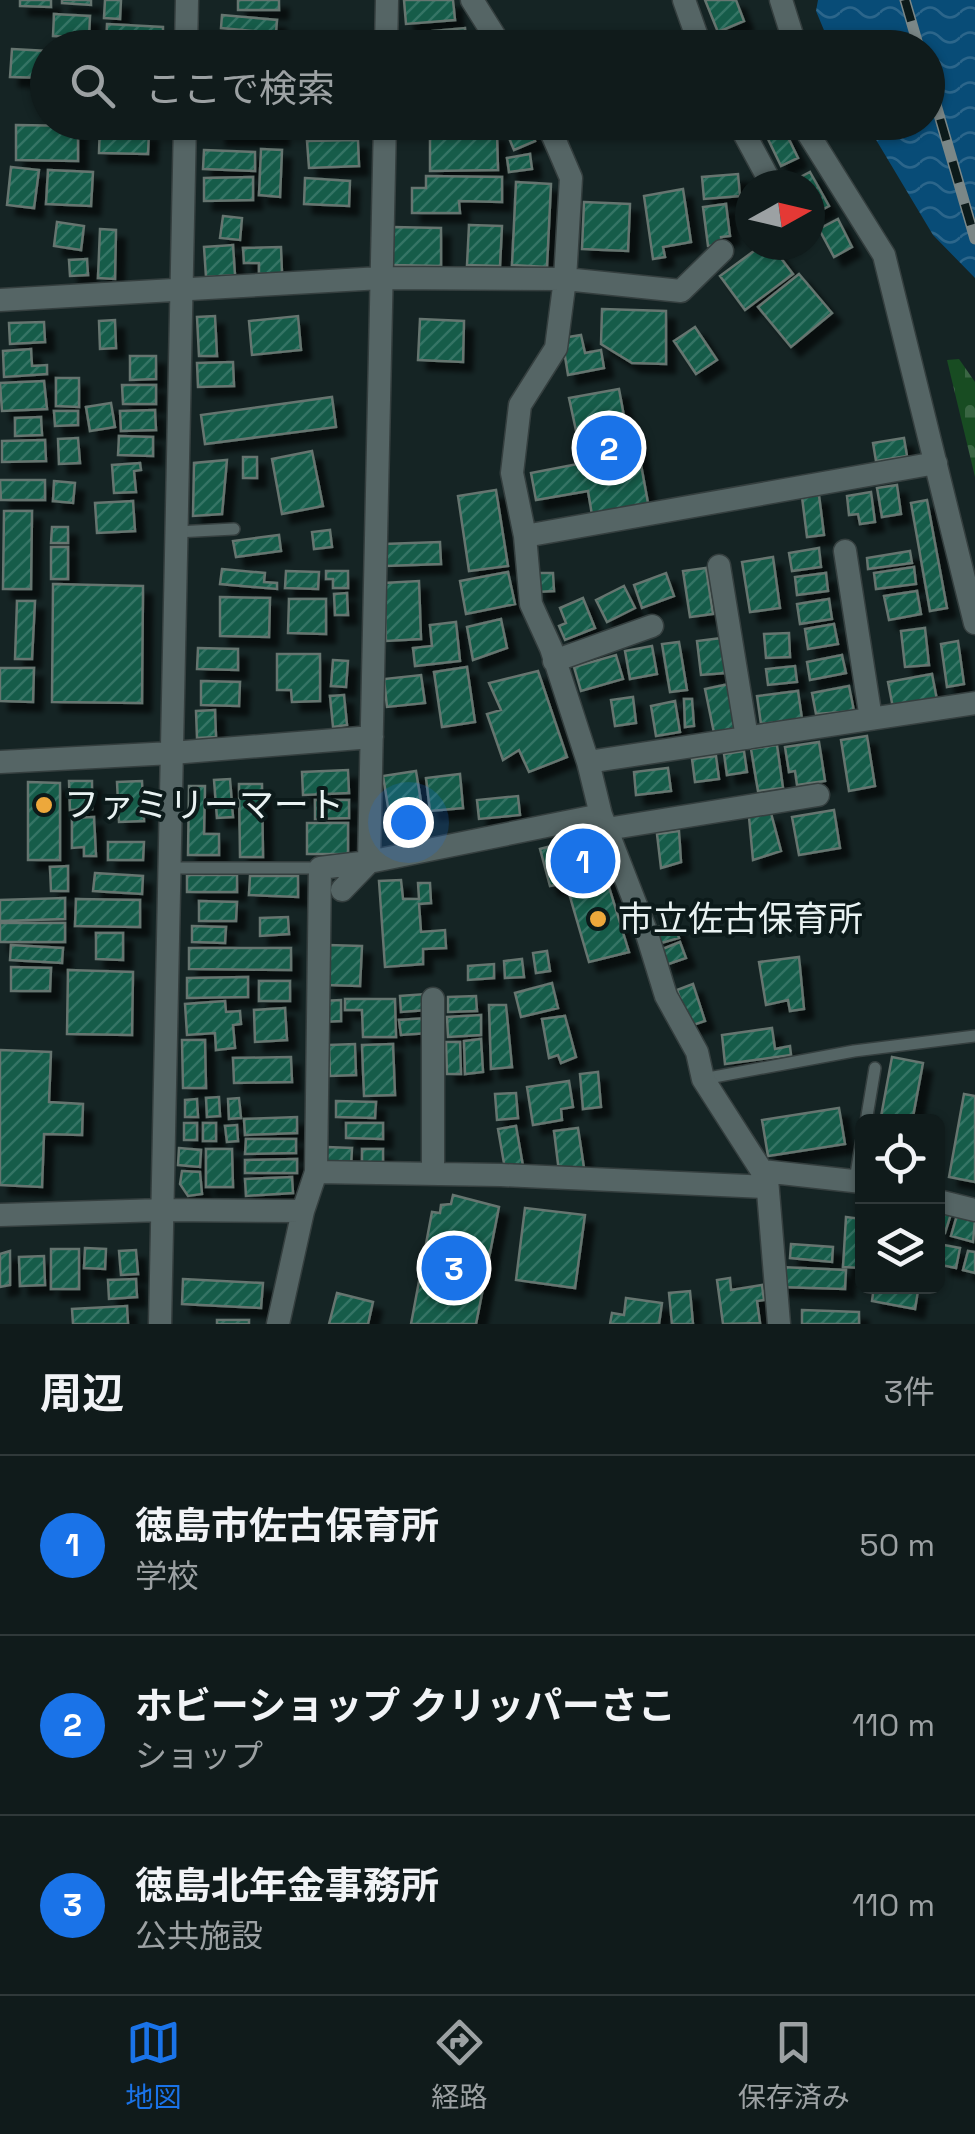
<!DOCTYPE html>
<html lang="ja">
<meta charset="utf-8">
<style>
:root{--surface:#101b1b;--page:#192424;--text:#f1f3f6;--muted:#9ca1a3;--line:#30393a;--accent:#1a73e8}
body{margin:0;font-family:"Space Grotesk","Noto Sans JP",sans-serif;background:var(--page);color:var(--text)}
.controls{position:absolute;right:30px;bottom:30px;display:grid;overflow:hidden;border-radius:15px;box-shadow:0 2px 8px #0004}
.controls button{width:90px;height:90px;display:grid;place-items:center;padding:0;border:0;border-bottom:2px solid var(--line);background:var(--surface);color:var(--text);font:50px sans-serif}
.compass{position:absolute;left:735px;top:170px;width:90px;height:90px;border-radius:50%;background:var(--surface);box-shadow:0 2px 8px #0004;rotate:82deg}
.you{position:absolute;left:408px;top:822px;width:35px;height:35px;margin:-25px;border:8px solid #fff;border-radius:50%;background:#1a73e8;box-shadow:0 0 0 15px #1a73e833}
.badge{display:grid;place-items:center;width:65px;height:65px;border-radius:50%;background:var(--accent);color:#fff;font-size:32px;font-weight:700}
.pin{position:absolute;translate:-50% -50%;border:5px solid #fff;box-shadow:0 2px 10px #0006}
.list{margin:0;padding:0;list-style:none}
h2{display:flex;justify-content:space-between;align-items:center;height:130px;margin:0;padding:0 40px;font-size:42px}
h2 small{font-size:32px;font-weight:400;color:var(--muted)}
.list li{display:grid;grid-template-columns:65px 1fr auto;gap:30px;align-items:center;box-sizing:border-box;height:180px;padding:0 40px;border-top:2px solid var(--line)}
.list b{display:block;font-size:38px;white-space:nowrap}
.list p{margin:0;font-size:32px;white-space:nowrap;color:var(--muted)}
.list em{font-size:32px;font-style:normal;color:var(--muted)}
.icon{flex:none;width:55px;height:55px;fill:none;stroke:currentColor;stroke-width:2;stroke-linecap:round;stroke-linejoin:round}
.map{position:relative;flex:none;width:975px;height:1324px;overflow:hidden}
.search{position:absolute;background:var(--surface);box-shadow:0 2px 8px #0004;left:30px;right:30px;top:30px;height:110px;display:flex;align-items:center;gap:25px;box-sizing:border-box;padding:0 35px;border-radius:55px;color:var(--muted);font-size:38px}
.sheet{height:670px;background:var(--surface)}
nav{display:flex;justify-content:space-around;align-items:center;box-sizing:border-box;height:140px;border-top:2px solid var(--line);background:var(--surface);font-size:28px;color:var(--muted)}
nav a{display:grid;justify-items:center;gap:5px}
nav .on{color:var(--accent)}
.map>svg:first-child{display:block}
.cemetery{fill:url(#cemetery-stones)}
.water{fill:url(#water-waves)}
.building{fill:url(#building-hatch);stroke:#66756f;stroke-width:2.5;filter:url(#shadow)}
.lines{fill:none;stroke-linecap:round;stroke-linejoin:round}
.service-casing{stroke:#353f3f;stroke-width:14}
.minor-casing{stroke:#353f3f;stroke-width:25}
.service{stroke:#556565;stroke-width:11}
.minor{stroke:#556565;stroke-width:22}
.rail-casing{stroke:#7b8787;stroke-width:11}
.rail{stroke:#0c1a1a;stroke-width:8;stroke-dasharray:22;stroke-linecap:butt}
.poi-dot{fill:#eda83b;stroke:#0c1a1a;stroke-width:4}
.labels{text-anchor:middle;stroke-width:8;stroke-linejoin:round;paint-order:stroke}
.poi-label{font-size:35px;fill:#e9f2f2;stroke:#0c1a1a;text-anchor:start}
</style>
<div class="map">
<svg width="975" height="1324" viewBox="0 0 975 1324">
<defs>
<pattern id="cemetery-stones" width="16" height="16" patternUnits="userSpaceOnUse" patternTransform="scale(2.5)"><rect width="16" height="16" fill="#184c22"/><path d="M2 7V4a2 2 0 0 1 4 0v3zM10 15v-3a2 2 0 0 1 4 0v3z" fill="#3a6643"/></pattern>
<pattern id="water-waves" width="16" height="10" patternUnits="userSpaceOnUse" patternTransform="scale(2.5)"><rect width="16" height="10" fill="#084c77"/><path d="M0 5q4-4 8 0t8 0" fill="none" stroke="#2c668b"/></pattern>
<pattern id="building-hatch" width="6" height="6" patternUnits="userSpaceOnUse" patternTransform="scale(2.5)"><rect width="6" height="6" fill="#145c4a"/><path d="M-1 1l2-2M0 6l6-6M5 7l2-2" fill="none" stroke="#367465"/></pattern>
<filter id="shadow"><feDropShadow dx="9" dy="9" stdDeviation="2.5" flood-color="#0009"/></filter>
</defs>
<rect width="100%" height="100%" fill="#152424"/>
<path class="cemetery" d="M959 359 975 382V477L947 360Z"/>
<path class="water" d="M818 0H975V278L933 235 866 123 928 122V48L831 47 816 11Z"/>
<path class="building" d="M20 0H51V7L20 6Z
M62 0H91V5L62 3Z
M105 0H121L120 19 104 18Z
M238 0H279V10H238Z
M404 0H453L455 20 406 24Z
M705 0H736L744 21 718 32Z
M54 14 90 16 89 38 53 36Z
M222 15 277 20 276 33 221 28Z
M107 24 163 27V48L106 46Z
M465 28 467 48H425L424 32Z
M680 33 685 48H669L665 38Z
M259 34V48H203V36Z
M12 49 48 51V78L10 77Z
M100 122H124L123 131 149 132 148 154 99 153Z
M217 122H279L280 137 217 136Z
M16 125 78 126V161L16 160Z
M528 125 535 141 514 150 507 133Z
M785 131 798 158 781 166 768 139Z
M497 133 498 170 430 171V134Z
M358 140 359 166 309 168 307 141Z
M261 149 282 150 280 197 259 195Z
M204 150 255 152V171L203 169Z
M530 154 532 169 509 172 507 158Z
M11 167 39 170 34 208 7 205Z
M48 170 93 172 91 206 46 204Z
M810 172 829 206 814 214 810 207V185H798L795 180Z
M738 174 740 196 704 199 702 177Z
M426 176 502 177V202L459 201 460 213H412V188H426Z
M253 177V200L204 201V178Z
M305 178 350 181 349 206 304 204Z
M516 182 551 184 547 267 512 265Z
M683 189 691 242 663 247 665 257 653 259 644 196Z
M584 202 630 204 628 251 582 249Z
M726 204 730 236 721 237 722 245 708 246 703 207Z
M223 216 242 218 240 240 220 238Z
M838 219 852 247 834 257 819 229Z
M57 222 84 226 81 250 54 246Z
M469 225 502 226 500 266 467 265Z
M392 227 441 228V266L392 265Z
M100 229 116 230 115 279 98 278Z
M233 245 235 275 206 277 204 247Z
M762 245H771L793 274 745 310 720 276Z
M281 247 282 274H259V263H244L243 248Z
M87 259 88 275 70 276 69 260Z
M799 274 832 313 791 347 758 307Z
M602 309 666 311V364L632 363 601 344Z
M215 316 217 356H199L197 317Z
M298 316 301 350 252 355 249 321Z
M420 319 464 321 463 362 418 360Z
M115 320 116 348 100 349 99 321Z
M44 322 45 342 10 344 9 323Z
M695 327 717 360 696 374 674 341Z
M581 335 585 353 601 350 604 368 568 375 562 338Z
M31 349 32 366 47 365V374L4 377 3 351Z
M130 356H156V379L130 380Z
M233 362 234 386 198 387 197 363Z
M56 378H79V407L56 406Z
M44 381 47 409 2 411 0 383Z
M122 385H156V404H123Z
M619 389 627 433 635 432 648 503 592 515 588 491 536 500 531 473 583 463 569 398Z
M332 397 336 427 205 444 201 415Z
M111 403 115 427 90 431 86 407Z
M155 410 156 430 121 431 120 411Z
M54 411H78V425L55 426Z
M41 417 42 435 15 436V418Z
M119 436 153 437V456L118 455Z
M78 438 80 463 59 464 58 439Z
M904 438 907 456 876 461 873 443Z
M45 440 46 461 2 462V441Z
M312 451 323 506 282 514 272 459Z
M243 457H257V478H243Z
M227 460 222 514 193 516 194 463Z
M140 463 141 470 134 471 136 492 114 493 112 465Z
M0 480H45V500H1Z
M54 481 75 483 73 503 53 501Z
M897 485 901 514 882 517 877 488Z
M496 490 508 566 469 571 458 496Z
M871 492 875 522 860 524 858 514 849 515 847 496Z
M819 495 824 535 807 537 802 497Z
M927 500 947 608 930 611 911 503Z
M133 501 135 531 97 533 95 503Z
M4 511H32L31 589H3Z
M52 527H68V543H51Z
M330 530 332 547 314 549 312 532Z
M279 535 281 551 236 557 233 541Z
M440 542 441 564 385 566 384 544Z
M51 547H68V579H51Z
M819 548 821 567 792 571 789 553Z
M910 551 912 563 868 569 867 558Z
M773 557 780 608 750 612 742 562Z
M914 567 916 584 876 589 874 573Z
M706 568 713 614 690 617 683 571Z
M222 569 265 573 264 582 277 583V589L220 584Z
M286 571 319 572 318 589 285 588Z
M326 571H348V588H333V579H326Z
M508 572 515 604 466 614 460 581Z
M536 573H553L554 591 537 592Z
M666 573 674 596 642 608 634 585Z
M826 573 828 591 797 595 795 577Z
M419 581 421 639 386 641 384 583Z
M53 584 143 586 142 703 52 702Z
M624 586 635 608 607 622 596 600Z
M917 591 921 614 889 620 884 596Z
M347 593 348 615H335L334 594Z
M220 597 270 598 269 637 220 636Z
M583 598 595 628 565 640 559 626 566 623 560 608Z
M289 599H326V634L288 633Z
M829 599 832 619 800 624 797 604Z
M17 601H35L32 659H15Z
M501 619 507 648 473 660 467 627Z
M456 622 460 661 415 666 413 648 432 646 430 625Z
M834 624 838 644 808 649 805 629Z
M925 628 929 665 905 667 901 631Z
M789 633 790 657 766 658 764 634Z
M722 638 725 673 701 675 697 641Z
M958 641 964 684 947 687 941 644Z
M679 642 687 690 670 692 662 644Z
M652 646 657 674 630 679 625 651Z
M198 648 238 649V670L197 669Z
M277 654H320V701L292 702 291 690H277Z
M616 655 623 679 581 691 574 667Z
M842 655 846 673 810 680 807 662Z
M333 660 348 661 346 687 331 686Z
M795 666 797 682 768 685 766 669Z
M467 667 475 722 442 727 434 672Z
M0 668H34L33 702 0 701Z
M538 671 567 757 529 772 519 750 503 760 487 714 501 710 489 683Z
M932 674 937 700 893 708 888 682Z
M421 675 425 703 387 707 384 679Z
M201 681 240 682 239 706 201 705Z
M729 684 738 728 714 733 705 689Z
M849 686 854 711 816 714 812 693Z
M798 691 802 719 761 724 757 696Z
M344 695 347 725 333 727 330 696Z
M633 697 636 723 615 726 611 700Z
M684 699H692L694 726 685 727Z
M675 701 680 732 656 736 651 706Z
M215 710 216 737 197 738 196 711Z
M867 736 875 786 849 791 841 740Z
M819 742 825 781 797 785 795 771 789 772 785 747Z
M777 745 783 788 758 791 751 749Z
M744 751 747 772 727 775 724 754Z
M716 756 719 779 695 782 692 759Z
M668 768 671 791 636 795 634 772Z
M348 770 349 793 303 795 302 772Z
M416 771 422 808 389 813 383 776Z
M460 774 463 808 430 811 426 778Z
M230 779 233 817 217 818 214 780Z
M69 781H92V809L70 810Z
M142 781 144 821 119 822 117 782Z
M28 782 60 783V860H28Z
M239 784H262L263 857H240Z
M189 786H205L204 834H219V855H188Z
M518 796 520 815 479 819 477 800Z
M315 800H349V818L315 819Z
M834 810 840 848 799 855 792 817Z
M771 813 781 851 753 860 749 817Z
M94 817 96 856H84V847L72 848V818Z
M307 823H348V854H307Z
M679 831 681 862 661 868 657 834Z
M593 835 629 952 589 962 566 883 550 886 540 849Z
M108 842H144L143 860H108Z
M68 866V891H51L50 867Z
M95 873 143 876 142 894 93 891Z
M187 875H237V892H187Z
M250 876H298V897L249 895Z
M401 880 403 899H419L418 883H430L431 903 419 904 421 932 445 930 446 948 423 949V964L385 967 379 881Z
M65 898V919L0 921V900Z
M76 899 140 900V927L75 926Z
M199 901 237 902 236 921H199Z
M288 917 289 934 260 936V918Z
M0 923H65V942H0Z
M674 923 679 938 658 944 654 928Z
M192 926 226 927 225 943 192 942Z
M96 933H123V960L96 959Z
M680 942 686 958 666 965 660 950Z
M11 945 63 948 62 963 10 960Z
M327 945 362 946 360 986 326 985Z
M189 948H291V970L189 969Z
M547 951 550 971 536 973 533 953Z
M799 957 804 1009 790 1011 788 1000 766 1005 759 962Z
M522 959 524 977 505 978 504 961Z
M494 964V978L468 980V966Z
M11 967 51 968 50 991H11Z
M68 970 133 972 132 1035 67 1034Z
M248 977V997L187 998V978Z
M259 981H290V1001H259Z
M552 983 558 1008 521 1017 515 993Z
M693 984 705 1021 690 1026 677 990Z
M426 994 427 1010 401 1012 400 996Z
M476 996 477 1011 448 1012V997Z
M345 999H395L396 1037H363L362 1010H345Z
M341 1000V1021L322 1022 321 1001Z
M225 1001 226 1012 240 1011 241 1024 233 1025 235 1048 216 1050 215 1033 187 1035 185 1004Z
M489 1005H506L512 1067 491 1069Z
M285 1008 287 1040 255 1042 254 1010Z
M481 1015V1035L448 1037 447 1017Z
M565 1016 576 1057 561 1063 558 1055 549 1058 542 1019Z
M427 1018 428 1033 401 1035 399 1020Z
M772 1028 775 1049 790 1046 791 1055 725 1064 722 1035Z
M481 1039 483 1072 465 1074 464 1041Z
M182 1040H205L206 1088H183Z
M446 1042H460L461 1074H447Z
M355 1044 356 1075 330 1076 329 1045Z
M393 1044 395 1095 364 1096 362 1045Z
M0 1050 51 1052 49 1102 83 1104 82 1135 44 1134 42 1187 0 1185Z
M291 1057 292 1082 234 1083 233 1058Z
M892 1057 923 1063 912 1122H880Z
M598 1072 601 1107 583 1109 580 1074Z
M569 1081 573 1107 561 1109 562 1120 533 1125 527 1087Z
M516 1093 518 1118 497 1120 495 1094Z
M964 1094 975 1096V1182L949 1177Z
M219 1097 220 1116 207 1117 206 1098Z
M239 1098 241 1118 229 1119 228 1099Z
M197 1099 198 1117H185V1100Z
M336 1101 376 1102 375 1118 336 1117Z
M839 1108 845 1144 768 1156 762 1120Z
M297 1117V1133L245 1135 244 1119Z
M184 1123H197V1140H184Z
M203 1123H216V1141H203Z
M346 1123H383V1139L346 1138Z
M237 1125 238 1141 227 1142 225 1126Z
M516 1126 523 1166 505 1169 498 1129Z
M578 1128 584 1168 559 1172 554 1131Z
M246 1139H296V1153L245 1154Z
M326 1147 352 1148 351 1166 325 1164Z
M179 1148 201 1150 200 1167 178 1165Z
M206 1149H232L233 1187H206Z
M362 1149H383V1167L362 1168Z
M297 1159V1173H245V1160Z
M182 1171 200 1172 202 1194 188 1196 180 1184Z
M292 1177 293 1193 246 1196 245 1179Z
M453 1195 499 1207 476 1324H411L432 1212 440 1213 441 1205 451 1204Z
M525 1208 585 1215 575 1288 516 1280Z
M938 1210 951 1214 945 1233 938 1231Z
M957 1215 975 1220 973 1242 951 1236Z
M846 1217 862 1219V1268L843 1267Z
M791 1244 833 1247 832 1262 790 1258Z
M944 1245 960 1248 956 1268 941 1265Z
M85 1248 106 1249 105 1269 84 1268Z
M51 1249H79V1289H51Z
M136 1250 138 1274 121 1275 119 1251Z
M10 1251V1285L0 1287V1254Z
M968 1251 975 1252V1273L963 1270Z
M44 1256 45 1285 20 1286 19 1257Z
M780 1267 846 1270 845 1289 779 1287Z
M730 1278 731 1290 762 1285 764 1300 757 1301 760 1323 723 1324 717 1280Z
M136 1279 137 1297 109 1299 108 1280Z
M183 1279 263 1283 261 1308 182 1304Z
M874 1286 918 1291 915 1309 872 1301Z
M690 1291 693 1324H672L669 1293Z
M337 1293 373 1302 368 1324H329Z
M626 1298 662 1303 659 1324H610L612 1313 624 1315Z
M127 1306 128 1324H73L72 1309Z
M802 1310 859 1312V1324H802Z
M217 1320H249V1324H217Z"/>
<g class="lines">
<g class="service-casing">
<path id="service" d="M176 532 234 529
M169 868H320
M703 1079 854 1051 975 1036
M866 1122 875 1068
M855 1180 862 1139"/>
</g>
<g class="minor-casing">
<path id="minor" d="M472 0 502 48
M684 0 701 48
M781 0 792 35 793 48
M186 48 187 0
M386 48 387 0
M547 122 571 178 565 279 556 348 520 405 512 473 525 536 531 604 551 648 588 762 601 815 646 931 666 996 697 1052 703 1079 767 1179 779 1324
M738 122 772 185
M801 122 884 255 975 623
M0 300 381 278 565 279 681 291 722 251
M525 536 936 463
M845 551 871 719
M719 566 747 738
M554 661 652 626
M0 762 172 753 372 737
M588 762 975 703
M607 829 818 795
M342 890 369 862 385 122
M762 1171 862 1182
M316 1172 501 1175 767 1187
M433 1174V999
M938 1201 975 1210
M0 1215 162 1210 303 1211
M160 1324 185 122
M278 1324 303 1211 316 1172 320 868 369 862 601 815"/>
</g>
<use href="#service" class="service"/>
<use href="#minor" class="minor"/>
<g class="rail-casing">
<path id="rail" d="M905 0 919 48
M928 77 975 239"/>
</g>
<use href="#rail" class="rail"/>
</g>
<g class="poi-dot">
<circle cx="44" cy="805" r="10"/>
<circle cx="598" cy="919" r="10"/>
</g>
<g class="labels">
<g class="poi-label">
<text x="64" y="817">ファミリーマート</text>
<text x="618" y="931">市立佐古保育所</text>
</g>
</g>
</svg>
<div class="controls">
<button><svg class="icon" aria-label="locate" viewBox="0 0 24 24"><circle cx="12" cy="12" r="6"/><path d="M12 2v4M12 18v4M2 12h4M18 12h4"/></svg></button>
<button><svg class="icon" aria-label="layers" viewBox="0 0 24 24"><path d="M12 4l9 5-9 5-9-5zM3 14l9 5 9-5"/></svg></button>
</div>
<svg class="compass" viewBox="-18 -18 36 36"><path d="M0-13l5 13h-10z" fill="#e53935"/><path d="M0 13l5-13h-10z" fill="#9ca1a3"/></svg>
<div class="you"></div>
<div class="pin badge" style="left:583px;top:861px">1</div>
<div class="pin badge" style="left:609px;top:448px">2</div>
<div class="pin badge" style="left:454px;top:1268px">3</div>
<div class="search"><svg class="icon" aria-label="search" viewBox="0 0 24 24"><circle cx="10" cy="10" r="6"/><path d="M15 15l6 6"/></svg>ここで検索</div>
</div>
<section class="sheet">
<h2>周辺<small>3件</small></h2>
<ul class="list">
<li><span class="badge">1</span><div><b>徳島市佐古保育所</b><p>学校</p></div><em>50 m</em></li>
<li><span class="badge">2</span><div><b>ホビーショップ クリッパーさこ</b><p>ショップ</p></div><em>110 m</em></li>
<li><span class="badge">3</span><div><b>徳島北年金事務所</b><p>公共施設</p></div><em>110 m</em></li>
</ul>
</section>
<nav>
<a class="on"><svg class="icon" aria-label="map" viewBox="0 0 24 24"><path d="M3 6l6-2 6 2 6-2v14l-6 2-6-2-6 2zM9 4v14M15 6v14"/></svg>地図</a>
<a><svg class="icon" aria-label="directions" viewBox="0 0 24 24"><path d="M12 3l9 9-9 9-9-9zM9 14v-3h6M13 9l2 2-2 2"/></svg>経路</a>
<a><svg class="icon" aria-label="saved" viewBox="0 0 24 24"><path d="M7 4h10v16l-5-4-5 4z"/></svg>保存済み</a>
</nav>
